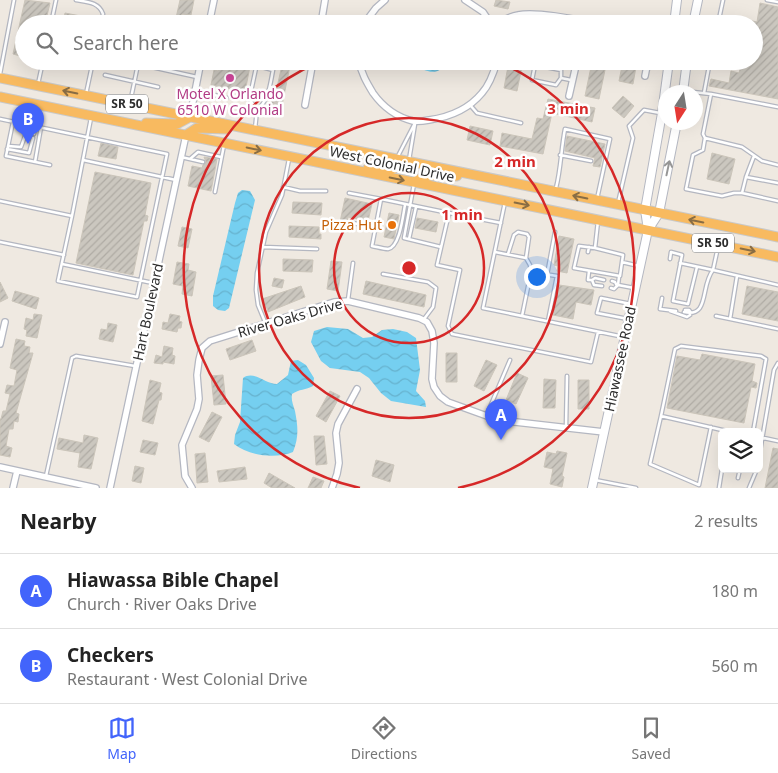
<!DOCTYPE html>
<meta charset="utf-8">
<style>
:root{--surface:#fff;--page:#f6f6f6;--text:#222;--muted:#767676;--line:#e0e0e0;--accent:#4264fb}
body{margin:0;font-family:"Noto Sans",sans-serif;background:var(--page);color:var(--text)}
.controls{position:absolute;right:15px;bottom:15px;display:grid;overflow:hidden;border-radius:8px;box-shadow:0 5px 20px #0002}
.controls button{width:45px;height:45px;display:grid;place-items:center;padding:0;border:0;border-bottom:1px solid var(--line);background:var(--surface);color:var(--text);font:25px sans-serif}
.compass{position:absolute;left:658px;top:85px;width:45px;height:45px;border-radius:50%;background:var(--surface);box-shadow:0 5px 20px #0002;rotate:192deg}
.you{position:absolute;left:536px;top:276px;width:18px;height:18px;margin:-12px;border:4px solid #fff;border-radius:50%;background:#1a73e8;box-shadow:0 0 0 8px #1a73e833}
.badge{display:grid;place-items:center;width:32px;height:32px;border-radius:50%;background:var(--accent);color:#fff;font-size:16px;font-weight:700}
.pin{position:absolute;translate:-50% -41px;filter:drop-shadow(0 1px 2px #0008)}
.pin::after{content:'';position:absolute;top:26px;width:18px;height:15px;background:inherit;clip-path:polygon(0 0,100% 0,50% 100%)}
.list{margin:0;padding:0;list-style:none}
h2{display:flex;justify-content:space-between;align-items:center;height:65px;margin:0;padding:0 20px;font-size:21px}
h2 small{font-size:16px;font-weight:400;color:var(--muted)}
.list li{display:grid;grid-template-columns:32px 1fr auto;gap:15px;align-items:center;box-sizing:border-box;height:75px;padding:0 20px;border-top:1px solid var(--line)}
.list b{display:block;font-size:19px;white-space:nowrap}
.list p{margin:0;font-size:16px;white-space:nowrap;color:var(--muted)}
.list em{font-size:16px;font-style:normal;color:var(--muted)}
.icon{flex:none;width:28px;height:28px;fill:none;stroke:currentColor;stroke-width:2;stroke-linecap:round;stroke-linejoin:round}
.map{position:relative;flex:none;width:778px;height:488px;overflow:hidden}
.search{position:absolute;background:var(--surface);box-shadow:0 5px 20px #0002;left:15px;right:15px;top:15px;height:55px;display:flex;align-items:center;gap:12px;box-sizing:border-box;padding:0 18px;border-radius:28px;color:var(--muted);font-size:19px}
.sheet{height:215px;background:var(--surface)}
nav{display:flex;justify-content:space-around;align-items:center;box-sizing:border-box;height:70px;border-top:1px solid var(--line);background:var(--surface);font-size:14px;color:var(--muted)}
nav a{display:grid;justify-items:center;gap:2px}
nav .on{color:var(--accent)}
.map>svg:first-child{display:block}
.water{fill:url(#water-waves)}
.building{fill:url(#building-hatch);stroke:#cbc5ba}
.lines{fill:none;stroke-linecap:round;stroke-linejoin:round}
.service-casing{stroke:#b4b7c1;stroke-width:5}
.minor-casing{stroke:#b4b7c1;stroke-width:8}
.secondary-casing{stroke:#b4b7c1;stroke-width:10}
.trunk-casing{stroke:#c9c9c9;stroke-width:11}
.service{stroke:#fff;stroke-width:2.5}
.minor{stroke:#fff;stroke-width:5.5}
.secondary{stroke:#fff;stroke-width:8}
.trunk{stroke:#f8ba60;stroke-width:9}
.oneway{stroke:#896d44}
.oneway2{stroke:#969696}
.ring{fill:none;stroke:#d62828;stroke-width:2.5}
.hotel-dot{fill:#d1479c;stroke:#fff;stroke-width:2}
.food-dot{fill:#e8710a;stroke:#fff;stroke-width:2}
.labels{text-anchor:middle;stroke-width:5;stroke-linejoin:round;paint-order:stroke}
.shield{fill:#fff;stroke:#6d6d6d;stroke-width:1}
.shield-label{font-size:12px;font-weight:bold;fill:#2e2e2e}
.hotel-label{font-size:14px;fill:#b23c85;stroke:#fff}
.street-label{font-size:14px;fill:#2e2e2e;stroke:#fff}
.food-label{font-size:14px;fill:#c56008;stroke:#fff;text-anchor:end}
.centre{fill:#d62828;stroke:#fff;stroke-width:2.5}
.ring-label{font-size:15px;text-anchor:middle;font-weight:bold;fill:#d62828;stroke:#fff;stroke-width:5;stroke-linejoin:round;paint-order:stroke}
</style>
<div class="map">
<svg width="778" height="488" viewBox="0 0 778 488">
<defs>
<pattern id="water-waves" width="16" height="10" patternUnits="userSpaceOnUse" patternTransform="scale(1.25)"><rect width="16" height="10" fill="#75cff0"/><path d="M0 5q4-4 8 0t8 0" fill="none" stroke="#66b2ce"/></pattern>
<pattern id="building-hatch" width="6" height="6" patternUnits="userSpaceOnUse" patternTransform="scale(1.25)"><rect width="6" height="6" fill="#cbc7bf"/><path d="M-1 1l2-2M0 6l6-6M5 7l2-2" fill="none" stroke="#afaba4"/></pattern>
</defs>
<rect width="100%" height="100%" fill="#efe9e1"/>
<path class="water" d="M411 61H447C441 73 433 74 422 69 417 66 414 65 411 61Z
M242 190 250 191 255 200 229 308 225 311 218 310 213 306V296L235 203 238 193Z
M327 327 348 329 363 338 372 337 382 330 393 329 407 332 416 338 420 370 416 391 425 401 426 407 391 401 381 393 369 378 360 372 330 368 321 361 311 342 314 331Z
M298 360 306 365 314 378 313 386C306 390 299 389 292 394 291 400 293 404 295 411 298 427 299 437 293 452 276 459 249 456 234 444L235 435 240 422 243 378C254 370 265 384 277 384L288 375 291 361Z"/>
<path class="building" d="M25 0 50 3 45 24H24V57L13 54Z
M180 0H194L191 15 182 14 181 19 176 18Z
M496 0 510 2 508 9 494 6Z
M760 3 778 7V99L709 86 711 79 729 83 731 71 739 73 742 61H754V24H722L735 17 757 22Z
M65 13 91 18 89 24H63Z
M62 61H82L81 68 61 63Z
M220 61H228L227 65 240 68 241 61H251L245 92 211 85 214 70 218 71Z
M283 61H291L281 110 270 108 272 99 274 100Z
M509 61H523L517 91 504 88Z
M623 61H637L633 84 619 81Z
M592 62 606 65 599 99 585 96Z
M623 96 634 106 624 118 612 108Z
M548 99 595 108 592 122 552 113 543 154 500 146 502 133 532 139 537 118 543 119Z
M470 126 493 131 490 145 467 140Z
M567 136 605 144 600 167 593 166 595 158 565 151Z
M101 143 118 147 116 159 98 156Z
M712 153 735 159 729 184 707 179Z
M204 157 217 159 211 191 188 186 192 166 202 168 203 165 206 162Z
M95 172 151 183 145 215 148 216 147 221H144L133 275 76 263Z
M345 198 372 204 368 221 348 217 346 229 339 227Z
M293 202 322 203 321 215 292 213Z
M389 213 399 215 394 239 384 237Z
M417 218 438 222 436 232 415 228Z
M289 226 319 227V234H321V239L289 237Z
M182 227 192 229 188 248 178 246Z
M559 236 574 239 567 273 557 271 558 266 554 265Z
M283 259 313 260 312 272 283 271Z
M331 261 342 262 338 291 327 289Z
M177 262 189 264 188 270 196 272 192 296 182 294 183 286 173 284Z
M274 278 284 280 282 288 272 286Z
M366 281 426 295 424 307 363 294Z
M0 282 8 298 0 302Z
M559 285 594 290 591 305 576 302 573 319 553 315Z
M301 286 305 297 268 312 267 308H265L262 299Z
M747 286 778 292V321L742 314Z
M15 291 39 298 36 309 12 301Z
M34 314 42 315 37 338 26 336 27 330 24 329 26 318 33 320Z
M170 314 180 316 179 321 182 322 181 328H178L177 332 162 329 163 322 168 323Z
M108 323 117 325 113 342 99 339 101 329 107 330Z
M16 339 25 341 24 346 30 347 29 353H33L16 413 19 414 18 422 14 421 13 429H9L6 446 12 448 10 457 0 455V419H1L3 411H6L10 394 5 393 7 385 14 386 17 370 10 368Z
M252 340 256 351 230 360 226 349Z
M164 346 173 348 172 355 175 356 174 364 163 362V364L154 363 156 355 162 357Z
M446 353H457V382H446Z
M702 354 755 364 752 381 757 383 756 388 751 387 744 423 667 408 677 356 700 360Z
M486 360 497 365 484 391 474 386Z
M517 373 528 378 516 404 506 400Z
M223 375 226 404 214 405 211 376Z
M544 379 556 380 555 408H543Z
M150 380 161 383 159 392 162 393 161 400H159L153 424 142 421Z
M578 380H589V409H578Z
M330 391 340 396 326 422 316 416Z
M212 412 222 417 209 442 199 437Z
M84 435 98 438 91 469 78 467 80 453 57 449 59 438 83 443Z
M314 436H324L327 464 316 465Z
M143 440 158 443 155 455 140 452Z
M773 448 778 449V488H765Z
M557 451 567 453 562 476 564 477 562 487 550 484 553 469 544 467 547 452 556 454Z
M205 453 208 482 197 483 195 454Z
M376 460 394 465 390 482 372 476Z
M135 466 144 468 141 483 132 481Z
M245 467 247 479 219 482 217 471Z
M269 473 295 488H272L264 483Z
M313 477 324 481 321 488H308Z"/>
<g class="lines">
<g class="service-casing">
<path id="service" d="M76 0C87 2 99 2 103 14L101 24
M767 0 778 2
M210 22 221 24
M51 24 56 0
M718 24 723 0
M126 61 138 64
M535 65 561 70V78L556 85 532 80Z
M0 74 14 0
M105 75 158 87
M561 78 571 80
M38 84 43 61
M197 91 227 98
M684 91 711 94 703 134 705 138 742 147 762 161 778 165
M704 93 710 61
M86 94 93 61
M711 94 778 107
M130 103 138 64 197 77
M470 105 477 113 521 123
M0 119 167 154 137 297 58 281 72 216
M13 122 6 156 50 165
M255 129 257 110 250 100V96L256 68 258 66 273 70C270 85 269 100 257 110
M25 132 27 125
M34 134 35 126
M705 138 703 150 693 155 686 189 722 196 734 193H742
M8 146 21 147 25 136
M7 149 29 153 33 138
M560 155 591 161
M398 156 415 123
M754 156 746 177 778 183
M181 157 190 159 198 152 221 157
M190 159 203 162
M83 160 176 180
M409 160 415 124
M35 162 41 127
M746 177 742 193 778 201
M414 184 404 238 441 247
M283 187 300 191H326
M556 188C561 169 561 149 565 129L610 139 597 199
M215 192 224 145
M349 193 381 199
M0 201 72 216 91 118
M505 202 483 308 624 337
M618 203 633 138 629 126 644 110 660 113
M405 205C403 215 400 247 388 249 384 249 377 247 372 246L381 199 449 213 437 265 460 270 448 326 452 334 591 362 598 332
M449 213 501 223
M352 223 376 227
M409 239 416 207
M0 242 64 255
M263 247 317 249
M718 247 713 270 778 285
M595 248 579 246 574 268 620 276 623 255 595 248 598 221
M495 252 526 258 530 265 531 272 557 276 548 321
M588 252 589 247
M508 254 514 235 518 232 527 234 529 237 526 258
M670 259 671 252 682 255 673 301 688 304 697 267
M622 262 639 266
M680 263 713 270C700 286 710 318 684 312
M62 264 153 283
M589 271 588 280H592L594 285 602 286
M383 274 428 282 436 288 433 307 424 319
M547 275 555 232
M619 277 618 285 634 288
M592 280 595 278 604 280
M612 281 615 282 617 286
M611 288 614 289 618 285
M662 298 660 309 676 311
M348 300 353 263
M685 310H689L691 313
M670 311 687 317 690 315
M522 316 531 272
M716 316 778 329
M628 319 597 313 601 298 631 304
M730 319 737 276
M265 322 258 305 256 290 257 273 266 232 282 195 289 159
M487 414 510 360
M661 416 650 464 699 485 711 427
M566 427 567 376
M731 432 661 416 675 349 681 346 761 356 766 359 753 432
M759 437 778 441
M759 457 774 370 778 363
M46 476 72 358 76 356 135 366
M738 478 740 469
M595 480 636 488
M719 488 722 469
M749 488 757 469"/>
</g>
<g class="minor-casing">
<path id="minor" d="M465 0 483 12 491 24
M209 24 214 0
M321 24 325 0
M364 24 376 8 385 0
M496 24C503 20 510 16 518 15 537 11 579 20 599 24
M359 61C361 73 367 83 373 93 383 107 396 117 413 121 418 122 424 121 429 120 450 117 468 110 482 93 490 84 494 72 497 61
M645 76 648 61
M569 96 577 61
M305 105 313 61
M190 117 201 61
M0 344 5 322
M0 467 96 488
M13 488 17 471
M110 488 186 135
M192 488 185 476 182 445 197 409 199 399 197 375 199 360 202 348 210 341 334 302 348 301 419 318 427 322 432 331 434 343 432 379 434 387 440 396 448 402 498 420 604 432
M332 488 337 474 339 463 336 433 338 424 357 389"/>
</g>
<g class="secondary-casing">
<path id="secondary" d="M674 24 677 0
M693 24 698 0
M683 92 687 61
M648 230 645 210 662 113 669 61
M592 488 648 230 659 213 677 122"/>
</g>
<g class="trunk-casing">
<path id="trunk" d="M0 78 778 237
M0 97 778 257
M146 123 177 124 190 117
M186 135 197 128 227 129
M368 168 393 169 409 162
M414 182C427 173 441 175 457 176"/>
</g>
<use href="#service" class="service"/>
<use href="#minor" class="minor"/>
<use href="#secondary" class="secondary"/>
<use href="#trunk" class="trunk"/>
</g>
<defs><path id="oneway-shaft" d="M-6 0H5M1.5-3L5.5 0L1.5 3" fill="none" stroke-width="1.6" stroke-linecap="round" stroke-linejoin="round" transform="scale(1.25)"/></defs>
<g class="oneway">
<use href="#oneway-shaft" transform="translate(70 92) rotate(-168)"/>
<use href="#oneway-shaft" transform="translate(254 149) rotate(12)"/>
<use href="#oneway-shaft" transform="translate(397 179) rotate(12)"/>
<use href="#oneway-shaft" transform="translate(580 197) rotate(-168)"/>
<use href="#oneway-shaft" transform="translate(522 204) rotate(11)"/>
<use href="#oneway-shaft" transform="translate(696 221) rotate(-169)"/>
<use href="#oneway-shaft" transform="translate(748 250) rotate(12)"/>
</g>
<use class="oneway2" href="#oneway-shaft" transform="translate(668 168) rotate(-78)"/>
<g class="ring">
<circle cx="409" cy="268" r="75"/>
<circle cx="409" cy="268" r="150"/>
<path d="M360 488A225 225 0 0 1 319 62M499 62A225 225 0 0 1 458 488"/>
</g>
<circle class="hotel-dot" cx="230" cy="78" r="5"/>
<circle class="food-dot" cx="392" cy="225" r="5"/>
<g class="labels">
<g class="shield">
<rect x="106" y="94.5" width="42" height="19" rx="4"/>
<rect x="692" y="233.5" width="42" height="19" rx="4"/>
</g>
<g class="shield-label">
<text x="127" y="108">SR 50</text>
<text x="713" y="247">SR 50</text>
</g>
<g class="hotel-label">
<text x="230" y="99">Motel X Orlando<tspan x="230" dy="16">6510 W Colonial</tspan></text>
</g>
<g class="street-label">
<text transform="translate(392 164) rotate(12)" y="5">West Colonial Drive</text>
<text transform="translate(148 312) rotate(-78)" y="5">Hart Boulevard</text>
<text transform="translate(290 318) rotate(-16)" y="5">River Oaks Drive</text>
<text transform="translate(620 359) rotate(-78)" y="5">Hiawassee Road</text>
</g>
<g class="food-label">
<text x="382" y="230">Pizza Hut</text>
</g>
</g>
<circle cx="409" cy="268" r="8" class="centre"/>
<g class="ring-label">
<text x="568" y="114">3 min</text>
<text x="515" y="167">2 min</text>
<text x="462" y="220">1 min</text>
</g>
</svg>
<div class="controls">
<button><svg class="icon" aria-label="layers" viewBox="0 0 24 24"><path d="M12 4l9 5-9 5-9-5zM3 14l9 5 9-5"/></svg></button>
</div>
<svg class="compass" viewBox="-18 -18 36 36"><path d="M0-13l5 13h-10z" fill="#e53935"/><path d="M0 13l5-13h-10z" fill="#767676"/></svg>
<div class="you"></div>
<div class="pin badge" style="left:501px;top:440px">A</div>
<div class="pin badge" style="left:28px;top:144px">B</div>
<div class="search"><svg class="icon" aria-label="search" viewBox="0 0 24 24"><circle cx="10" cy="10" r="6"/><path d="M15 15l6 6"/></svg>Search here</div>
</div>
<section class="sheet">
<h2>Nearby<small>2 results</small></h2>
<ul class="list">
<li><span class="badge">A</span><div><b>Hiawassa Bible Chapel</b><p>Church · River Oaks Drive</p></div><em>180 m</em></li>
<li><span class="badge">B</span><div><b>Checkers</b><p>Restaurant · West Colonial Drive</p></div><em>560 m</em></li>
</ul>
</section>
<nav>
<a class="on"><svg class="icon" aria-label="map" viewBox="0 0 24 24"><path d="M3 6l6-2 6 2 6-2v14l-6 2-6-2-6 2zM9 4v14M15 6v14"/></svg>Map</a>
<a><svg class="icon" aria-label="directions" viewBox="0 0 24 24"><path d="M12 3l9 9-9 9-9-9zM9 14v-3h6M13 9l2 2-2 2"/></svg>Directions</a>
<a><svg class="icon" aria-label="saved" viewBox="0 0 24 24"><path d="M7 4h10v16l-5-4-5 4z"/></svg>Saved</a>
</nav>
